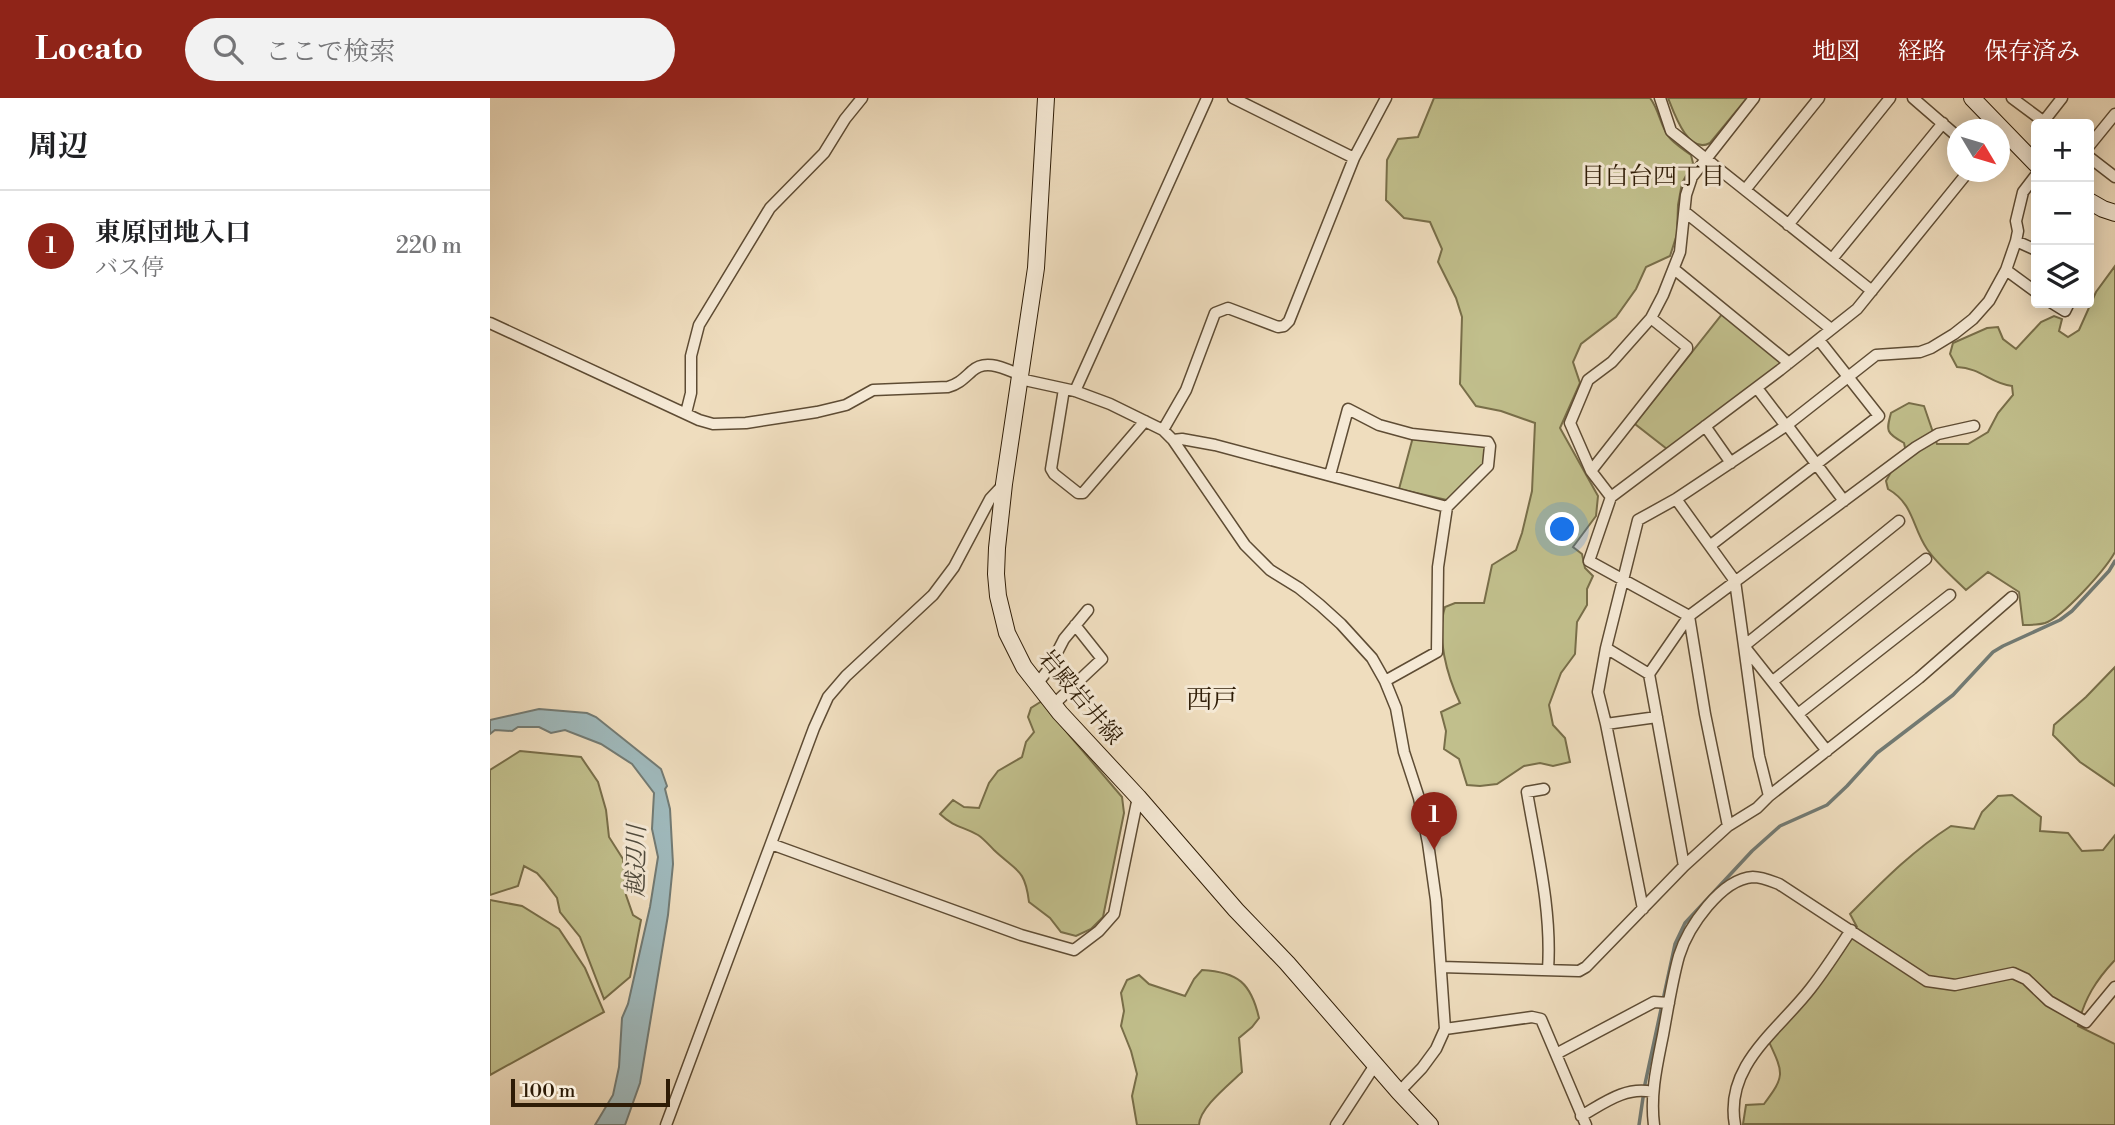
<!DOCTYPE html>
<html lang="ja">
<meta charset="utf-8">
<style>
:root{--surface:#fff;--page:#f2f2f2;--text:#202124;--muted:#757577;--line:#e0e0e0;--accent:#8f2418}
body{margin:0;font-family:"Libre Bodoni","Noto Serif JP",serif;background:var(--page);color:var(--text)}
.controls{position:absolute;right:21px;top:21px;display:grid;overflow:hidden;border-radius:7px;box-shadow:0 4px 18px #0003}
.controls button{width:63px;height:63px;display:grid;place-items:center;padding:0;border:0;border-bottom:2px solid var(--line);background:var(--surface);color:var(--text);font:35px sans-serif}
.compass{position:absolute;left:1457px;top:21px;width:63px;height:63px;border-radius:50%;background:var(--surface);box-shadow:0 4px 18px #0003;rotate:128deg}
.scale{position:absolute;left:21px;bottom:18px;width:159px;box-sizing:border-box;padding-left:7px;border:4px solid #2e1c06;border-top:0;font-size:19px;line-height:24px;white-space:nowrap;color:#2e1c06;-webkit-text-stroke:5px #f5e9d5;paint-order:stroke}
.you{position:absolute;left:1073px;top:432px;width:24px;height:24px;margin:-18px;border:5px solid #fff;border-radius:50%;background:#1a73e8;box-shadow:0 0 0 10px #1a73e833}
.badge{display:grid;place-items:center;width:46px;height:46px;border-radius:50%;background:var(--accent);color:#fff;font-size:23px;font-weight:700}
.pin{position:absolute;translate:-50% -58px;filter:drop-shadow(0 2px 4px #0008)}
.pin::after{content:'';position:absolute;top:37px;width:24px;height:21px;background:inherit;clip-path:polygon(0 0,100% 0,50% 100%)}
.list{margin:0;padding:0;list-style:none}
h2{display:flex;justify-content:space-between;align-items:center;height:91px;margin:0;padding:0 28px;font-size:30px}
h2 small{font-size:23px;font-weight:400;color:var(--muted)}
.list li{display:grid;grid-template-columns:46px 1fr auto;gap:21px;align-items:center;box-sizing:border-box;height:112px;padding:0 28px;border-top:2px solid var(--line)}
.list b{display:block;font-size:26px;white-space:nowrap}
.list p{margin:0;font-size:23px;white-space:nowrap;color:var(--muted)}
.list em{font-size:23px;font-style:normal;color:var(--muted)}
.icon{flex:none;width:38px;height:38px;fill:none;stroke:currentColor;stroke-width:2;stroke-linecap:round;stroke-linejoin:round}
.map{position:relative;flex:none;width:1625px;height:1027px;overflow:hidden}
header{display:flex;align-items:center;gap:42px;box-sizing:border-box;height:98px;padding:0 35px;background:var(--accent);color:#fff}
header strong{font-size:33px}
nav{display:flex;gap:38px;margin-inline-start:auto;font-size:24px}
.search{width:490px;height:63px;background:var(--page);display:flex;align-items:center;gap:18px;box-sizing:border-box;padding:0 24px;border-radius:38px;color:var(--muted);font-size:26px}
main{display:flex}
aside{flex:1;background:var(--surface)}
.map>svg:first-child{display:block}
.green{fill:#c1bf8c;stroke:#786e49;stroke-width:2}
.water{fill:#9fb9bc;stroke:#727a73;stroke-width:2}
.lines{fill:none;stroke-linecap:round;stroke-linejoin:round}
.stream{stroke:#727a73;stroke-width:3.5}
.street-casing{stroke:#5e4c34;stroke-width:13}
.secondary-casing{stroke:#2e1c06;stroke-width:18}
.street{stroke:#f5e9d5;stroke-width:10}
.secondary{stroke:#f5e9d5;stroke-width:16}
.labels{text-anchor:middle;stroke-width:6;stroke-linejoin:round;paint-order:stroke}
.street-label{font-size:23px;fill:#2e1c06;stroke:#f5e9d5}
.neighbourhood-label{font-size:24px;fill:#2e1c06;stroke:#f5e9d5}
.water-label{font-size:24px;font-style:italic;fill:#504b3d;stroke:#f5e9d5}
.quarter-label{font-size:26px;fill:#2e1c06;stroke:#f5e9d5}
</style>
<header>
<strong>Locato</strong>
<div class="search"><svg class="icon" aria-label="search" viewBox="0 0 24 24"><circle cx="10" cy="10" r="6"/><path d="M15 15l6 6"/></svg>ここで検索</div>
<nav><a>地図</a><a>経路</a><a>保存済み</a></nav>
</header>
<main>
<aside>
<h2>周辺<small></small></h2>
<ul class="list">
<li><span class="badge">1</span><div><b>東原団地入口</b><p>バス停</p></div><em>220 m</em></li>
</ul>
</aside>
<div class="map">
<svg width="1625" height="1027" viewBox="0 0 1625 1027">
<rect width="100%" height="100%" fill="#efddbe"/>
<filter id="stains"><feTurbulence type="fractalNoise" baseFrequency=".00286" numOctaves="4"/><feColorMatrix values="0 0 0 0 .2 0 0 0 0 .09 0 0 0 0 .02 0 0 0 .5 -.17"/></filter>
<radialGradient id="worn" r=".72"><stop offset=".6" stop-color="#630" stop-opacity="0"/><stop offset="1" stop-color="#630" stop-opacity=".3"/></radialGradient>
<path class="green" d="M944 0H1160C1169 12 1170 26 1178 38 1184 46 1193 51 1201 57L1203 65 1192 85 1188 107 1187 136 1180 158 1156 169 1146 191 1126 219 1091 246 1083 264 1090 285 1070 330 1108 398 1106 418 1083 449 1092 456 1095 470 1103 478 1097 491V507L1087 524 1085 556 1071 575 1059 607 1063 627 1075 640 1080 664 1063 668 1050 665 1034 668 1007 686 990 688 977 687 969 661 954 651 956 633 951 614 970 605C957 578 946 538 955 509L965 505H994L1002 467 1026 452 1032 435 1042 393 1045 325 1011 313 986 308 970 286 972 219 966 200 948 164 952 151 940 124 914 120 896 102 897 62 908 41 928 39Z
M1178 0H1257L1220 45C1198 57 1184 15 1178 0Z
M1625 168V454C1615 472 1573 519 1555 525 1548 527 1540 527 1533 527L1529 494 1498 474 1476 492C1463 479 1447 466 1437 451 1422 429 1424 406 1398 391L1396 383 1401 374 1417 359 1414 345C1396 335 1396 333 1401 315L1419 305 1434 308 1447 346H1478L1498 334 1508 315 1523 297 1522 288C1501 286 1491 270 1467 269L1460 256 1463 245 1497 230 1508 229 1513 241 1526 251 1551 224 1564 218 1572 221 1569 233 1578 239 1589 232 1606 194Z
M1233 215 1292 262V266L1177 351 1145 326Z
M923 339 995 345V367L961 403 909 391Z
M1625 569V688L1590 664 1563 637 1564 627 1596 599Z
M552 603 580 638 632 699 634 715 613 819 601 831 586 838 571 834 560 820 539 804C535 770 526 773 504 752 499 747 494 741 488 737 472 728 465 730 450 716L463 702 474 709 489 710 499 685 508 673 532 659 536 644 544 634 538 619 541 610Z
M30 653 91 659 108 684 116 712 119 739 133 761 136 797 143 817 151 822 140 879 114 901 90 839 70 814 67 800 54 783 47 775 34 768 28 788 0 797V672Z
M1522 697 1551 719 1550 733 1578 735 1592 753 1613 752 1625 737V862C1606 882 1594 901 1588 928L1625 946V1027L1253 1026 1256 1007 1274 1006C1295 978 1294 976 1279 944L1326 889 1367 829 1360 816C1392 784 1422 753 1461 728L1484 731 1492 714 1508 698Z
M0 802 32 808 69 831 95 870 114 914 0 977Z
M712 872C748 874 761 885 769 920L762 929 749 940 752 974C740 986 709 1010 709 1027H647L642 998 647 976 641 953 631 928 634 913 631 895 637 882 649 877 659 886 695 898 704 881Z"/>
<path class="water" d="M49 611 97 615 106 619 171 671 177 688 175 691 180 711 183 766 178 817 150 985 135 1027H105L123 997 129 969 132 920 138 906 160 809 168 759 162 731 164 695 142 666 111 646 75 632 61 635 49 629H28L22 633 5 632 0 636V622Z"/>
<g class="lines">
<path class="stream" d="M1149 1027 1155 986 1185 846 1195 825 1262 753 1290 728 1337 707 1357 688 1387 655 1463 597 1503 554 1513 548 1570 522 1582 513 1619 473 1625 463"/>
<g class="street-casing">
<path id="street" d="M743 0 864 60
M1170 0 1181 33 1382 193
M1264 0 1202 79 1196 97 1190 154 1173 197 1161 220 1122 264 1098 282 1080 325 1101 373 1121 399 1290 272 1367 211 1478 74
M1423 0 1468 39
M1522 0 1557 26
M1554 23 1572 0
M1599 48 1625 16
M1599 59 1625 79
M1255 92 1329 0
M1195 114 1341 231
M1298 127 1400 0
M1526 143 1546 152
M1342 161 1453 25
M1184 171 1299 265
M1516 172 1546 194
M1562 205 1575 213 1579 205
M0 225 209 322 223 326 256 325 327 314 356 307 383 292 458 289C469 286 474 280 482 273 496 260 515 271 531 277
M530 281 585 293 620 306 673 332 683 342 755 447 780 472 809 490 830 507 851 526 882 560 895 583 906 610 914 654 929 700 938 745 946 802 955 931 946 951 932 970 909 994
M1267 290 1296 328
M574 291 561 371 564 376 588 395H593L655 323
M585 293 717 0
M196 315 201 295V258L209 227 280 110 334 55 355 21 372 0
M1297 327 1354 403
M1215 328 1241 365
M673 332 696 292 725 215 738 210 788 229 794 228 799 223 864 60 896 0
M683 342 692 341 725 347 957 409 948 469 947 554 895 583
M1101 373 1197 251V249L1161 220
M840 377 858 311 889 327 922 336 998 344 1000 348 998 368 957 409
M1121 399 1099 463 1199 518 1159 576 1194 768
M1186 401 1245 483 1254 548 1337 653
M1221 447 1389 318 1329 242
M1116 550 1159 576
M1283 583 1436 461
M547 586 558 572 574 541 598 512
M563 607 612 561 585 527
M1308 616 1460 497
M1116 626 1167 619
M1054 691 1037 694C1047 753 1062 812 1058 872
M1279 698 1269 658 1254 548 1409 423
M1238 728 1215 616 1199 518 1426 349 1448 336 1484 328
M281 746 531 837 584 852 609 833 624 816 648 699
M1153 811 1116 626 1108 594 1116 550 1148 422 1186 401 1297 327 1386 257 1430 254 1441 250 1464 236 1483 221 1499 203 1516 172 1526 143 1528 133 1526 123 1533 94 1546 77
M951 869 1089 873 1096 869 1194 768 1238 728 1267 710 1279 698 1429 580 1522 499
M955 931 1042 919 1051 921 1096 1027
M1066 956 1164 904 1179 905
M1091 1018C1114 1005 1136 988 1162 994
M176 1027 324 630 338 599 356 578 443 497 464 469 500 401 514 386
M846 1027 885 967
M1164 1027C1160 996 1167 967 1173 937 1178 910 1182 883 1189 858 1198 829 1231 781 1263 779 1272 779 1281 783 1289 786L1437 883 1465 887 1523 875 1536 881 1559 903 1596 924 1625 889
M1245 1027C1234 967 1289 932 1321 890 1335 872 1348 852 1361 832"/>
</g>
<g class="secondary-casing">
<path id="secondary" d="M556 0 546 170 514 386 507 450 506 476 508 498 517 535 534 569 570 615 648 699 746 812 797 865 909 994 940 1027
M1482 0 1546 66
M1599 103 1613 111 1625 115"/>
</g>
<use href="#street" class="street"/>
<use href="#secondary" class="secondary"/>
</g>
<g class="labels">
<g class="street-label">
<text transform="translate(591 599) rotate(50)" y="8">岩殿岩井線</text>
</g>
<g class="neighbourhood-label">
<text x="1163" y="86">目白台四丁目</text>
</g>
<g class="water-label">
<text transform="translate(146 763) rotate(-89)" y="8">越辺川</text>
</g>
<g class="quarter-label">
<text x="722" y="610">西戸</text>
</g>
</g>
<rect width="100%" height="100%" filter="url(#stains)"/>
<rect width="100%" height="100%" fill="url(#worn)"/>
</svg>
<div class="controls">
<button>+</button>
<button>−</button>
<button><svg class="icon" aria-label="layers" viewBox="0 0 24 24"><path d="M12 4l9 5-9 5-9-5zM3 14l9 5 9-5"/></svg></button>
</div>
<svg class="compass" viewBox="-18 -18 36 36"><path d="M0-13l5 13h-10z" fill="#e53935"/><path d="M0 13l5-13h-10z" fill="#757577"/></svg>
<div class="scale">100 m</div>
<div class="you"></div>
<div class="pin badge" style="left:944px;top:752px">1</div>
</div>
</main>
